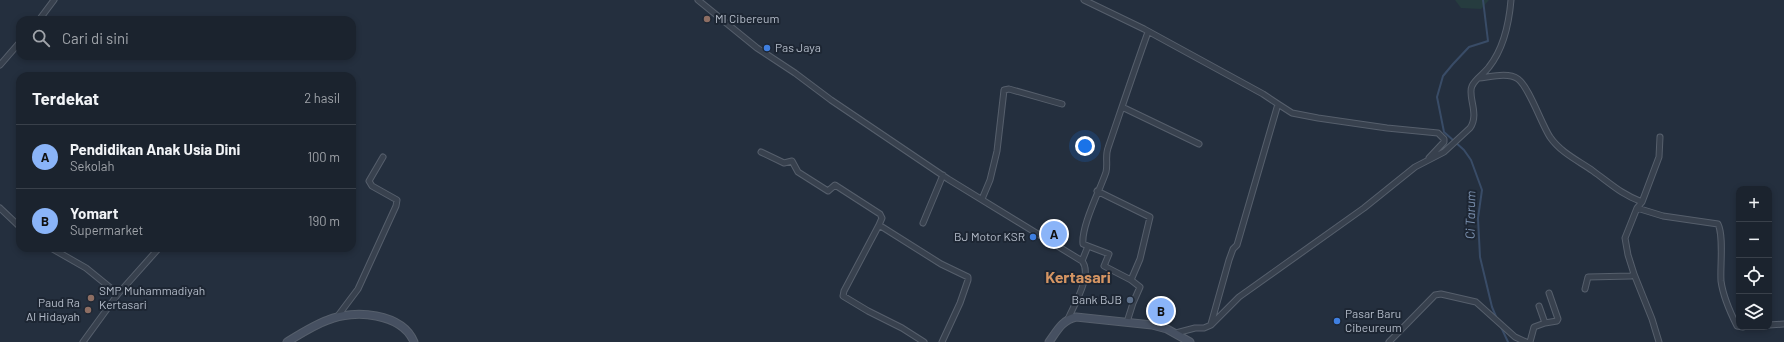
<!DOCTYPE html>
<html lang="id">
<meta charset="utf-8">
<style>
:root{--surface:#1b232e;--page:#242b36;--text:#f1f3f6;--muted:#a0a4aa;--line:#39404a;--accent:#8ab4f8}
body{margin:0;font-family:Barlow,sans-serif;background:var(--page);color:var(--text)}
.controls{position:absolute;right:12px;bottom:12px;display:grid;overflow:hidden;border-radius:8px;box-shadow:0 2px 6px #0003}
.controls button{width:36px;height:36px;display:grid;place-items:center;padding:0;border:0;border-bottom:1px solid var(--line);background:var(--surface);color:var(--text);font:20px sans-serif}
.you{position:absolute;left:1085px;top:146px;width:14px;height:14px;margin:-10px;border:3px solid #fff;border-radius:50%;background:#1a73e8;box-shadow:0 0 0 6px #1a73e833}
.badge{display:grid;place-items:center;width:26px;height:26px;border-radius:50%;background:var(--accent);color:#111;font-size:13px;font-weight:700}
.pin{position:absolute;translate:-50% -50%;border:2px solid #fff;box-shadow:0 1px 4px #0006}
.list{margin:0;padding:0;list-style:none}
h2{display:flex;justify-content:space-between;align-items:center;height:52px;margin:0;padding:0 16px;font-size:17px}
h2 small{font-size:13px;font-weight:400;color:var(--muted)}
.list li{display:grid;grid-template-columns:26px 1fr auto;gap:12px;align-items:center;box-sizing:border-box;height:64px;padding:0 16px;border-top:1px solid var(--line)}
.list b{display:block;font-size:15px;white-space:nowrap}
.list p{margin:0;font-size:13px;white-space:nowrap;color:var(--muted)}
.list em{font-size:13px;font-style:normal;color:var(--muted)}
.icon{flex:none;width:22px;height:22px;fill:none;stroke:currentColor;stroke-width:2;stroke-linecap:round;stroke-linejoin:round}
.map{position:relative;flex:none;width:1784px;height:342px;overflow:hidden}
.search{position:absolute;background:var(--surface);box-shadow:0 2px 6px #0003;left:16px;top:16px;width:340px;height:44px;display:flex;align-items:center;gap:10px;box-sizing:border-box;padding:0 14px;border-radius:12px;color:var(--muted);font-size:15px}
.panel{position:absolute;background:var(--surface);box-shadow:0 2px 6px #0003;left:16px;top:72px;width:340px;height:180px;border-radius:12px}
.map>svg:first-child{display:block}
.green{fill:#263c3f}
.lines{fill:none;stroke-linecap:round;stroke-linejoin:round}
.stream{stroke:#394c67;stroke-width:2}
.minor-casing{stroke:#565f6c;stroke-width:7}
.secondary-casing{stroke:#565f6c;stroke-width:9}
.minor{stroke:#38414e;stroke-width:5}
.secondary{stroke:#465061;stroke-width:7}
.education-dot{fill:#8d6e63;stroke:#1d2633;stroke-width:1.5}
.shop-dot{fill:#3f7fe0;stroke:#1d2633;stroke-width:1.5}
.service-dot{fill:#5c6f8a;stroke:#1d2633;stroke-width:1.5}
.labels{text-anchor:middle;stroke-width:4;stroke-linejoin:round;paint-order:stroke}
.poi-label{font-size:12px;fill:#b4bcc9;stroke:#1d2633;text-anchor:start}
.water-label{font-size:13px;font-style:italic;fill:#7c92b1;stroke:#1d2633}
.district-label{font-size:16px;font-weight:bold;fill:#d59563;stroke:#1d2633}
</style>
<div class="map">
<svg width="1784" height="342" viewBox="0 0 1784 342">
<rect width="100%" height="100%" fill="#242f3e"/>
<path class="green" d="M1455 0H1489L1481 9 1461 8Z"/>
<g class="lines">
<path class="stream" d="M1483 0 1488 41 1469 47 1453 64 1443 76 1437 97 1444 132 1464 150 1471 160 1482 190 1478 218 1480 257 1492 307 1497 319
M1501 327 1508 342"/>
<g class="minor-casing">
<path id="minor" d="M698 0 757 48 795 73 831 100 948 179 1082 261C1093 274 1074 305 1068 319
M1084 0 1144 29 1263 94 1278 104
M39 20 54 0
M0 65 20 42
M1479 78C1490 77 1508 72 1518 79 1529 87 1541 123 1550 137 1561 153 1579 161 1593 171 1611 184 1621 194 1642 202L1637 208 1625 238 1628 255 1634 274 1631 276 1588 277 1585 289
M1122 107 1199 144
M761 152 784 163 792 161 798 172 828 191 835 185 880 214 882 218 879 225
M982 199 990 180 997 151 1004 90 1009 89 1062 104
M1642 202 1659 157 1660 137
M0 208 20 227
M1637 208 1663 216 1718 224C1724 236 1720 266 1721 281 1723 296 1730 312 1737 326L1743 327
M923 223 943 175
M1088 246 1109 254 1104 266 1131 280 1140 259 1150 217 1097 191
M51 248 86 268 118 294
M1082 261 1088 246 1083 244C1081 226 1100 190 1106 172 1108 164 1105 156 1108 148 1121 110 1134 71 1148 32
M1634 274 1652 319 1659 342
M337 317 358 289 396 206 397 200 372 186 369 181 383 157
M1127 322 1133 303 1140 287 1131 280
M1545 323 1557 321 1558 319 1549 293
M1211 324 1229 260 1233 249 1237 245 1278 104 1292 113 1318 118 1387 128 1438 133 1444 139V142L1429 158
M1769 325 1784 324
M1176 333 1195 328H1204L1211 325 1239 297 1364 208 1415 167 1444 152 1470 128C1480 114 1467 96 1472 86 1475 79 1484 74 1489 67 1504 48 1509 24 1511 0
M83 342 118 294 159 248
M924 342 902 328 868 311 843 296 844 291 879 225 941 264 968 277V280L960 303 942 342
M1389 342 1435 295 1441 294 1476 302 1515 337 1526 342
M1530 342 1534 327 1545 323 1539 306"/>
</g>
<g class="secondary-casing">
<path id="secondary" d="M287 342C300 334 314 325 328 320 354 309 402 313 414 342
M1049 342C1057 331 1062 320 1076 317L1152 325 1167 329 1190 342"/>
</g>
<use href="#minor" class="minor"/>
<use href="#secondary" class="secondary"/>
</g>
<g class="education-dot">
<circle cx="707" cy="19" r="4"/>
<circle cx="91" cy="298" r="4"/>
<circle cx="88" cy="310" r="4"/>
</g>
<g class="shop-dot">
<circle cx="767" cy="48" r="4"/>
<circle cx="1033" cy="237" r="4"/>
<circle cx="1337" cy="321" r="4"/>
</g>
<circle class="service-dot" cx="1130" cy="300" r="4"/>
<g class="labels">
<g class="poi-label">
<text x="715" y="23">MI Cibereum</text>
<text x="775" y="52">Pas Jaya</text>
<text x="1025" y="241" text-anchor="end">BJ Motor KSR</text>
<text x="99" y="295">SMP Muhammadiyah<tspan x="99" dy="14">Kertasari</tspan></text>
<text x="1122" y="304" text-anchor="end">Bank BJB</text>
<text x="80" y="307" text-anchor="end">Paud Ra<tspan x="80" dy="14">Al Hidayah</tspan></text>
<text x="1345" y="318">Pasar Baru<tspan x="1345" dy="14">Cibeureum</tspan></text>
</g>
<g class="water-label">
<text transform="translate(1470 215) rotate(-89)" y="5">Ci Tarum</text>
</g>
<g class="district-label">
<text x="1078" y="283">Kertasari</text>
</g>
</g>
</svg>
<div class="controls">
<button>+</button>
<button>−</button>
<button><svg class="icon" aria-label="locate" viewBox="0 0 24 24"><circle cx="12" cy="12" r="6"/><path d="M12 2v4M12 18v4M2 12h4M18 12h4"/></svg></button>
<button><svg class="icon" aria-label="layers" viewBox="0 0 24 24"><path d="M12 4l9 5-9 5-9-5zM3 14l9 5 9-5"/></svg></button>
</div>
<div class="you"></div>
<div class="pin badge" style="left:1054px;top:234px">A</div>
<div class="pin badge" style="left:1161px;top:311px">B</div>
<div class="search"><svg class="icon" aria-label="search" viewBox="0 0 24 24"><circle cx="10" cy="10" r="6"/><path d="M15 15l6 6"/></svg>Cari di sini</div>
<section class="panel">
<h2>Terdekat<small>2 hasil</small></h2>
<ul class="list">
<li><span class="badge">A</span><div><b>Pendidikan Anak Usia Dini</b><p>Sekolah</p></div><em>100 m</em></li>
<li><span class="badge">B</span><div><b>Yomart</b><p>Supermarket</p></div><em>190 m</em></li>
</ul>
</section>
</div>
